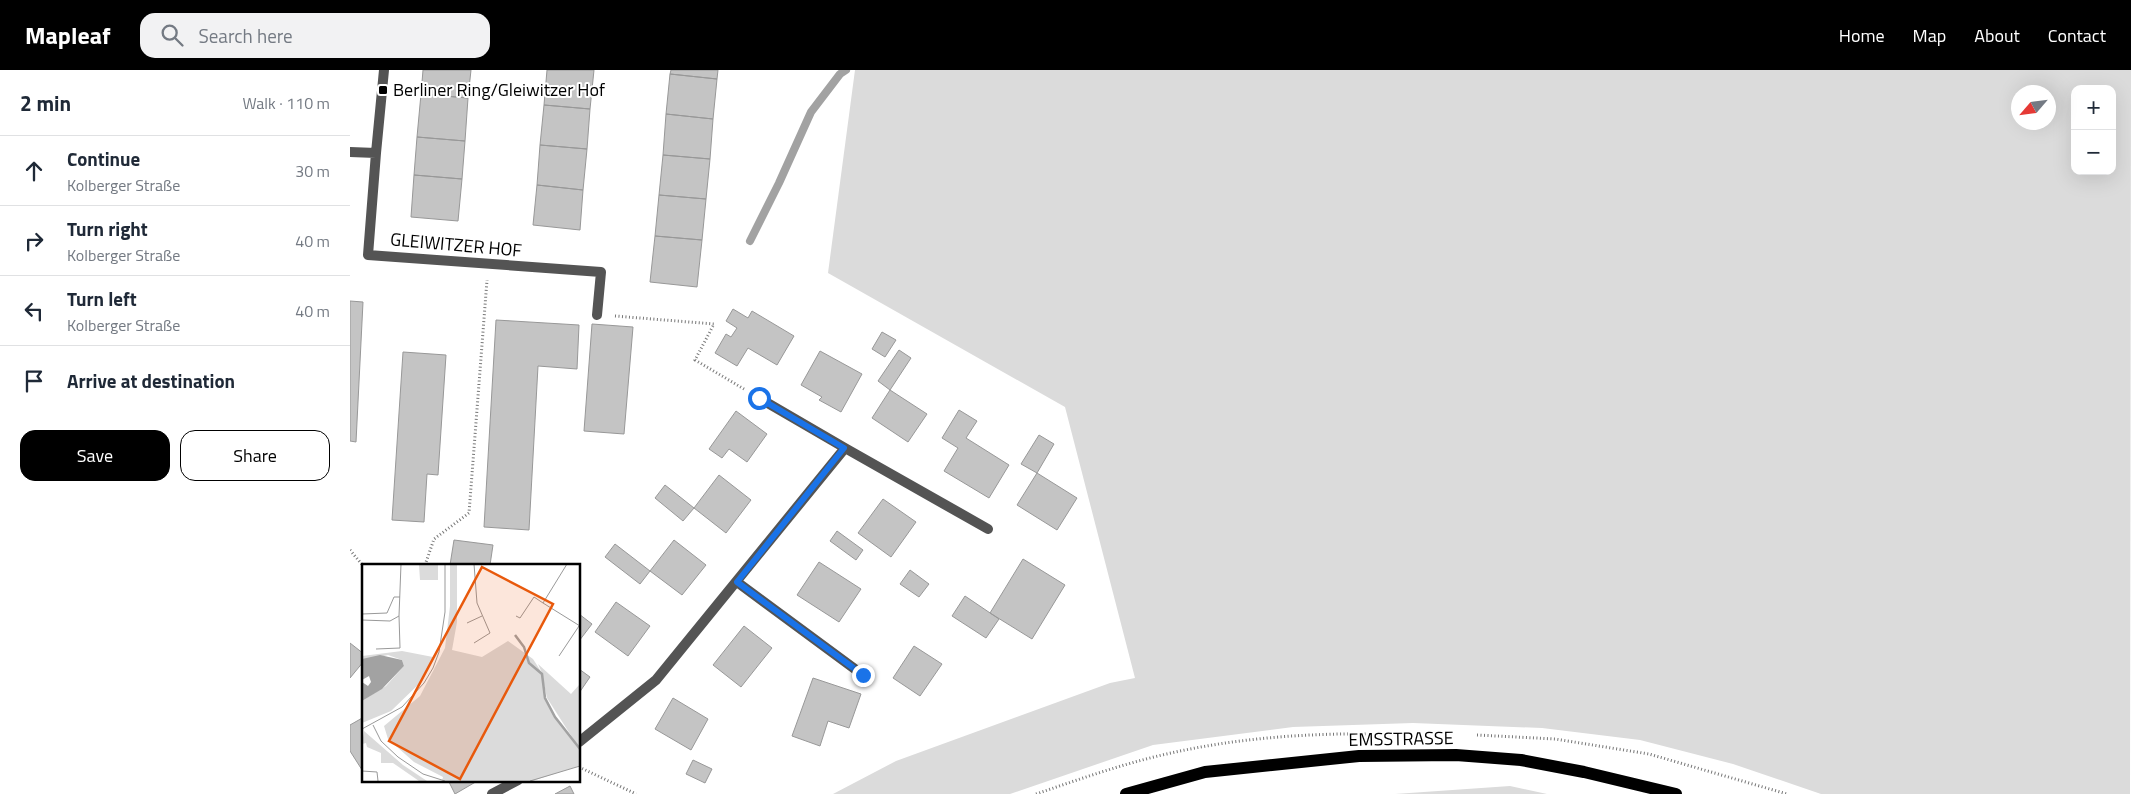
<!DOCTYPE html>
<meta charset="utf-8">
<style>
:root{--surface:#fff;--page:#f2f2f3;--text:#1f2937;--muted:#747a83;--line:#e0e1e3;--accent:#000}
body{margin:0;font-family:"Titillium Web",sans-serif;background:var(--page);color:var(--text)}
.controls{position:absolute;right:15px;top:15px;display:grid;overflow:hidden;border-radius:10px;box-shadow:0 5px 20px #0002}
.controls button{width:45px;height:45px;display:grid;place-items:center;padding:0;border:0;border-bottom:1px solid var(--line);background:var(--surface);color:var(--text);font:25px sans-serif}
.compass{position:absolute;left:1661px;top:15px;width:45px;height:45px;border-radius:50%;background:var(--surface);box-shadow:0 5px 20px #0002;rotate:242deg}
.stop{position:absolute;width:15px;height:15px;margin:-11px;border:4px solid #1a73e8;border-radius:50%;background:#fff}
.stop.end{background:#1a73e8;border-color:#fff;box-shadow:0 1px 5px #0008}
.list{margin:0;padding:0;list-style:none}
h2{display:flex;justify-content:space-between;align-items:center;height:65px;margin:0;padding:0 20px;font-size:21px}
h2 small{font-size:16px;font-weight:400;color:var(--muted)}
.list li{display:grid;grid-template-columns:32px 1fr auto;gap:15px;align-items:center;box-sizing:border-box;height:70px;padding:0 20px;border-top:1px solid var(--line)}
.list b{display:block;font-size:19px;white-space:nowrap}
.list p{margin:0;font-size:16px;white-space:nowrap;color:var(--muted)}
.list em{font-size:16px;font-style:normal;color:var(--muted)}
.actions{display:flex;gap:10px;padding:15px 20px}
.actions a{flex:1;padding:11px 0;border:1px solid var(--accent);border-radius:15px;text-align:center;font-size:18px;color:var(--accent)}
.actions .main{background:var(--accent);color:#fff}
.icon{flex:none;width:28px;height:28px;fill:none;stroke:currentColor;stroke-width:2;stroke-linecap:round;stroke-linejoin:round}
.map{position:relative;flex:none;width:1781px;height:724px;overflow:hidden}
header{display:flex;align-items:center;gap:30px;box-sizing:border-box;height:70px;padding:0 25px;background:var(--accent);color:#fff}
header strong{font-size:24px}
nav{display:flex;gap:28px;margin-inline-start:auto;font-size:18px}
.search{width:350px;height:45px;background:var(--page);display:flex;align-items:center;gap:12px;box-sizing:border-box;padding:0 18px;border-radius:15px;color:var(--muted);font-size:19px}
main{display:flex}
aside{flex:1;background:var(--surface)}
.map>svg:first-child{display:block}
.green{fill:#dbdbdb;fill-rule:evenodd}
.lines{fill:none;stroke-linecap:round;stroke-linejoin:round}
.stream{stroke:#a2a2a2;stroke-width:8}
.building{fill:#c4c4c4;stroke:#989898}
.path{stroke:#767676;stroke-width:3;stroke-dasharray:1 2.5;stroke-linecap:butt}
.minor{stroke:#545454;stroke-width:10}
.primary{stroke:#000;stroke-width:12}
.route{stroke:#1a73e8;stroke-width:6}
.poi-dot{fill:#000;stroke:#fff;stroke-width:2}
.labels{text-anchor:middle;stroke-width:4;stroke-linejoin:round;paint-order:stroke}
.poi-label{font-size:18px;fill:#000;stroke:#fff;text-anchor:start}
.street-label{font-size:18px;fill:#000;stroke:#fff}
.inset-river{fill:none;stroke:#a2a2a2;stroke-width:2.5}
.inset-road{fill:none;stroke:#999;stroke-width:1}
.view{fill:#e8590c;fill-opacity:0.15;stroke:#e8590c;stroke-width:2.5}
.inset-edge{fill:none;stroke:#000;stroke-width:2.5}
</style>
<header>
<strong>Mapleaf</strong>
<div class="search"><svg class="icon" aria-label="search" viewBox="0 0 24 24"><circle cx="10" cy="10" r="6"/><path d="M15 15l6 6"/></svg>Search here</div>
<nav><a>Home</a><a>Map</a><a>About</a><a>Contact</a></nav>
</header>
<main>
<aside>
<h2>2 min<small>Walk · 110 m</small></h2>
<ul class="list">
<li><svg class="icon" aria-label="ahead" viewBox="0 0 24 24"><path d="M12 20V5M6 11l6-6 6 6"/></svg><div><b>Continue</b><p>Kolberger Straße</p></div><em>30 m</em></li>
<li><svg class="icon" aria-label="right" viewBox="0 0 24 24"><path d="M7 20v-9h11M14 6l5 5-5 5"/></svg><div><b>Turn right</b><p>Kolberger Straße</p></div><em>40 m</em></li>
<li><svg class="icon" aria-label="left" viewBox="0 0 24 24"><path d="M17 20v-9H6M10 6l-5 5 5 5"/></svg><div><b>Turn left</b><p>Kolberger Straße</p></div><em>40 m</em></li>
<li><svg class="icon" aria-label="arrive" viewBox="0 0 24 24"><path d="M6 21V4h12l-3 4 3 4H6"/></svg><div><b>Arrive at destination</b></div></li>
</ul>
<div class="actions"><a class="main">Save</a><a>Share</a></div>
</aside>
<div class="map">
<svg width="1781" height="724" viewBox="0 0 1781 724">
<rect width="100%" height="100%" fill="#fff"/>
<path class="green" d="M505 0H1781L1780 724H1471L1383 694 1290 670 1192 658 1063 653 943 657 803 675 660 724H483L546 691 760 613 785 608 715 337 478 203ZM1725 19H1762V101H1725ZM1698 22V52H1668V22Z
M1160 716 1197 724H1045Z"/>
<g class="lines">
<path class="stream" d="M400 171 429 113 461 42 490 4 496 0"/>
</g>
<path class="building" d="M73 0H121L118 28 71 24Z
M197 0H244L240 39 194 35Z
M321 0H368L367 9 320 4Z
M320 4 367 9 363 49 316 44Z
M71 24 118 28 115 71 67 67Z
M194 35 240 39 237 79 190 75Z
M316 44 363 49 360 89 313 85Z
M67 67 115 71 112 109 64 105Z
M190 75 237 79 233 120 187 115Z
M313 85 360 89 356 129 309 125Z
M64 105 112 109 108 151 61 147Z
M187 115 233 120 230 160 183 155Z
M309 125 356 129 352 170 305 166Z
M305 166 352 170 347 217 300 212Z
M0 231 13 232 6 372 0 371Z
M383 239 398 248 402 241 444 266 427 295 398 278 387 296 365 283 376 264 381 267 387 258 376 251Z
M146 250 229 255 227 299 188 296 179 460 134 457Z
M242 254 283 257 274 364 234 361Z
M532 262 546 270 535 287 522 279Z
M549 280 561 288 540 320 528 311Z
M470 281 512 304 491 342 469 330 472 327 451 315Z
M53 282 96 285 88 405 77 404 74 452 42 450Z
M540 320 577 344 558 372 522 348Z
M609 340 627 351 616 368 659 395 639 428 594 401 608 378 592 368Z
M386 341 417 364 397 392 379 379 372 388 359 379Z
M689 365 704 374 687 403 671 394Z
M687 403 727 428 707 460 667 435Z
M369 405 401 430 376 463 344 438Z
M315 415 344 438 333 451 305 428Z
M533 429 566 452 541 487 508 463Z
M487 461 513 480 506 490 480 471Z
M104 470 143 475 140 495H100Z
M324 470 356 495 332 525 300 501Z
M265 474 300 501 290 514 255 487Z
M673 489 715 515 682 569 640 543Z
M469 492 511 519 489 552 447 525Z
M560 500 579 514 569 527 550 514Z
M615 526 649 549 636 568 602 546Z
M266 532 300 556 278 586 245 562Z
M229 544 242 554 229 571Z
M394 556 422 578 391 617 363 595Z
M0 573 14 584V591L0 608Z
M564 576 592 594 570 626 543 608Z
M229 599 240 607 229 623Z
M463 608 511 624 499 658 478 651 470 676 442 666Z
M323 628 358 649 341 680 305 659Z
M14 647V703L0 681V655Z
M343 690 362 699 355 713 336 704Z
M98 710H129L105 724Z
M220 716 224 724H205Z"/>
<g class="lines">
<path class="path" d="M265 246 364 254 345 290 394 319
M0 480 14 497
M75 495 84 469 119 443 137 210
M1127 665 1205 669 1299 684 1437 724
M229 697 286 724
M686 724C730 709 775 693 821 683 888 668 958 663 1026 664"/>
<path class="minor" d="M0 82 26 83 34 0
M26 83 18 185 251 202 247 245
M409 328 495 378
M387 512 513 605
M229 672 306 610 495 378 638 459
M142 724 168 710"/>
<path class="primary" d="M776 724 855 702 1009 686 1106 685 1171 690 1234 702 1326 724"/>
</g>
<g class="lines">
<path class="route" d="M409 328 494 378 387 512 513 605"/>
</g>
<rect class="poi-dot" x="28" y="15" width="10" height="10" rx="2.5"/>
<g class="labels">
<g class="poi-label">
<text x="43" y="26">Berliner Ring/Gleiwitzer Hof</text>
</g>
<g class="street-label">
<text transform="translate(106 175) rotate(5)" y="6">GLEIWITZER HOF</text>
<text transform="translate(1051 669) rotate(-1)" y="6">EMSSTRASSE</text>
</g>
</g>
<g transform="translate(12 494)">
<rect width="218" height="218" fill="#fff"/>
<path d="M88 0H95V58L90 86 120 93 146 77 171 95 180 109 176 100 209 130 217 121V184L185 134 180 111 183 134 193 153 217 185V202L170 217H80L81 213 52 198 26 175 22 162 58 132 83 84 88 42ZM57 1H76V16H58ZM40 87 71 93 60 117 29 147 0 159V137L24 122 42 102 40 96 26 91 9 95H0V92ZM2 167 41 201 65 217H57L31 199H19V189L5 183 4 179 0 180Z" fill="#dbdbdb"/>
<path d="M18 91 40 96 42 102 20 125 0 137V118L6 122 9 118 7 112 0 116V95Z" fill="#a2a2a2"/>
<path class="inset-river" d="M153 71 162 83 167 99 180 110 183 134 193 153 218 185"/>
<path class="inset-road" d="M112 0 115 39 128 69 112 79M205 0 181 39 218 62M0 50 25 49 32 33H38M154 52 158 54 172 33 181 39M0 56 28 57 37 52 39 0M105 59 120 52M14 85 38 84 37 52M197 92 217 62M11 161 19 177 36 193 61 210 83 217M0 165 40 143 62 119 71 104 77 88 83 48V0M0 207 15 208 16 217M168 217 218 202"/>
<path class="view" d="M120 3 191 40 98 215 27 177Z"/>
<rect width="218" height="218" class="inset-edge"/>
</g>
</svg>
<div class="controls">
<button>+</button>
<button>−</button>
</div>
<svg class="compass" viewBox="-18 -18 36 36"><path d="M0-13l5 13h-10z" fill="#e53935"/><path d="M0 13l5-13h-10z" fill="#747a83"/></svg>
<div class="stop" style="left:409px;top:328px"></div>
<div class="stop end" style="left:513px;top:605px"></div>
</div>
</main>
